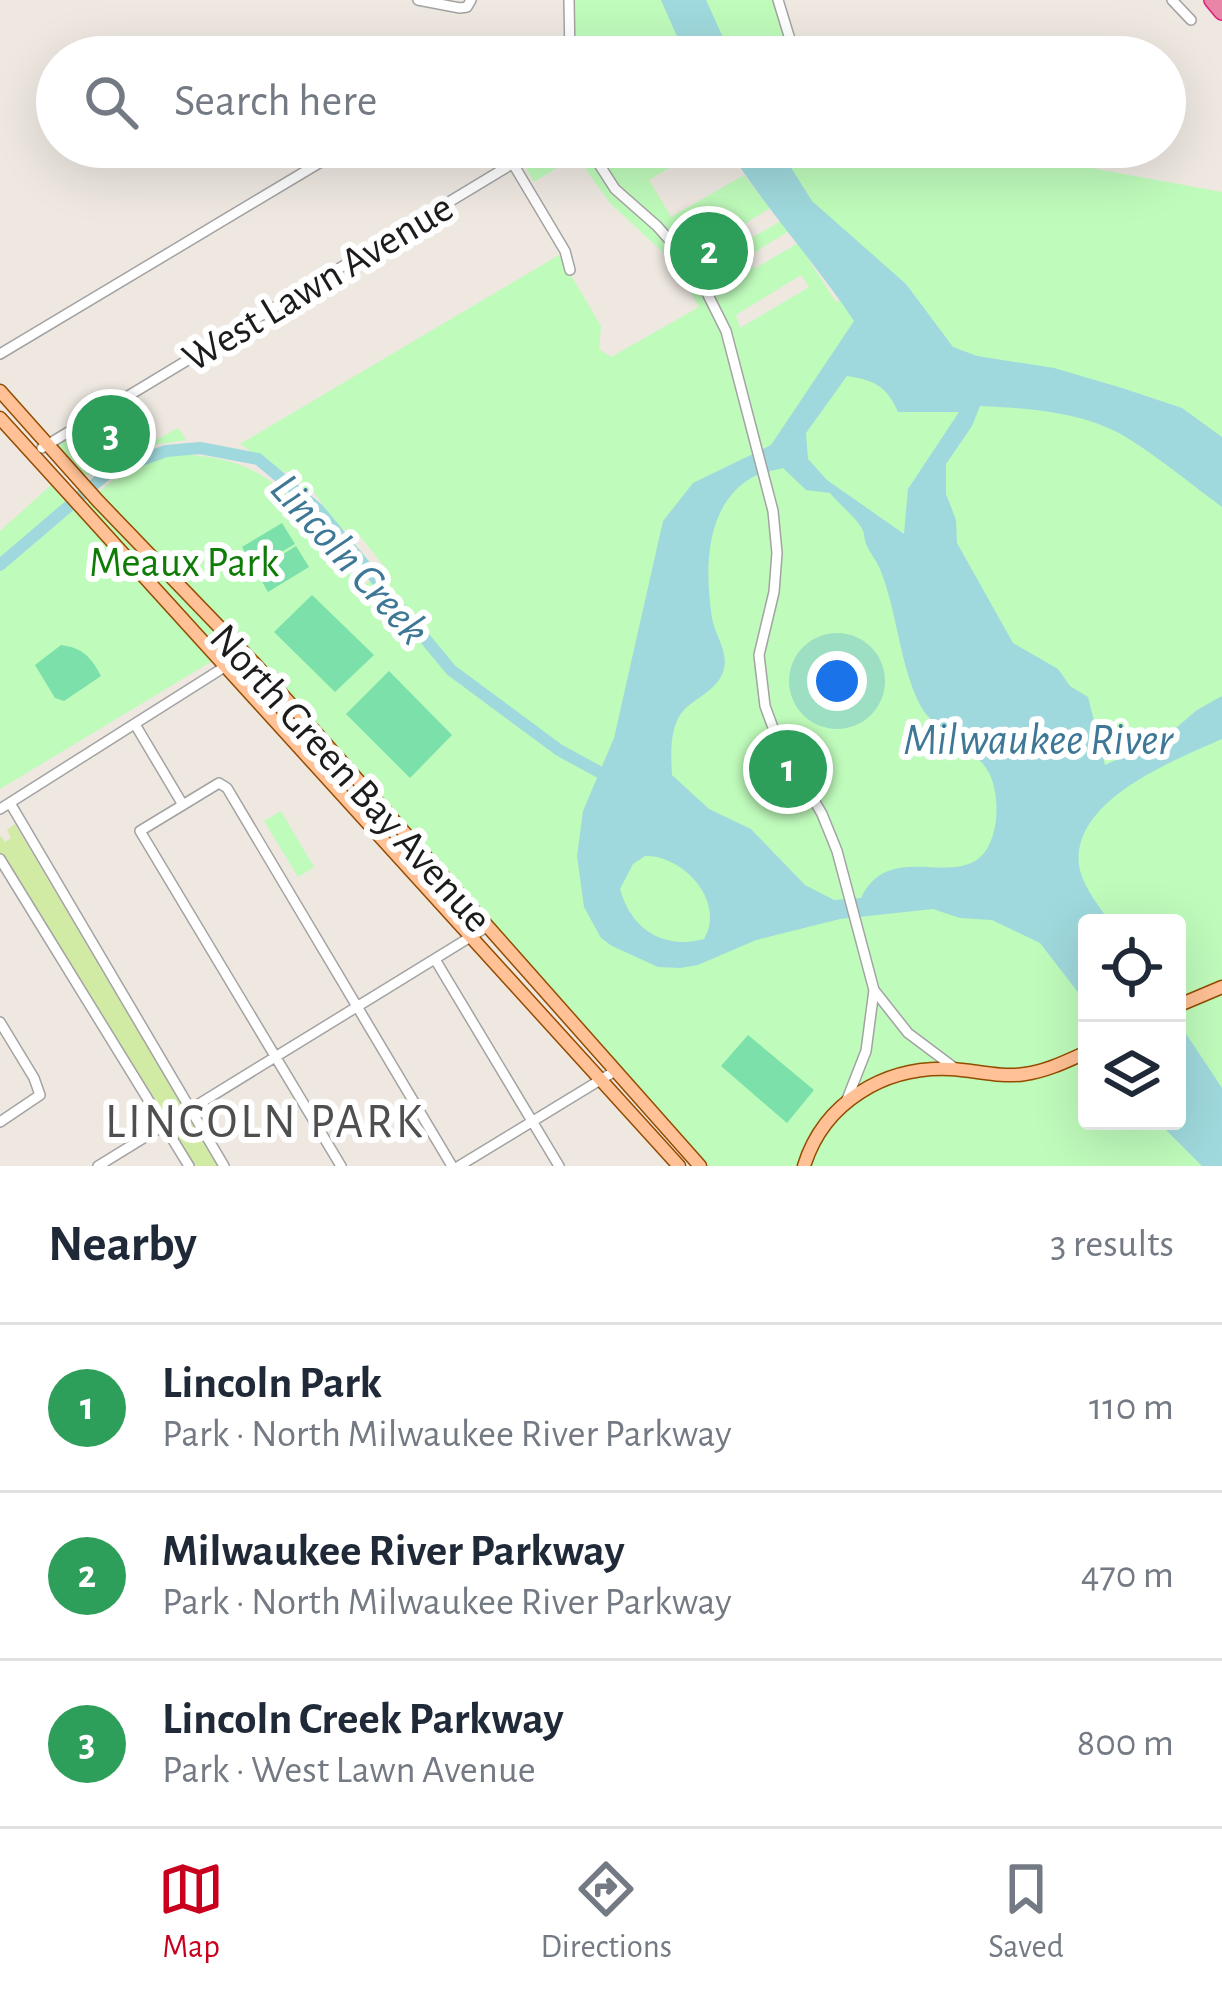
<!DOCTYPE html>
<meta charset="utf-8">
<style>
:root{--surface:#fff;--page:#f2f2f3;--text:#1f2937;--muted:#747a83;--line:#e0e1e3;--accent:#c8001e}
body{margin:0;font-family:"Alegreya Sans",sans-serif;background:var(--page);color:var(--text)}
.controls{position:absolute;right:36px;bottom:36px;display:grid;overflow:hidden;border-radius:12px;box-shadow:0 12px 48px #0002}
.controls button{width:108px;height:108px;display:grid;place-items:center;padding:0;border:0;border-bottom:3px solid var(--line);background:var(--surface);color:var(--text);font:60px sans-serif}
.you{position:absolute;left:837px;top:681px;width:42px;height:42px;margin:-30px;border:9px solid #fff;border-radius:50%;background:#1a73e8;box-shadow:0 0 0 18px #1a73e833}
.badge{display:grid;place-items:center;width:78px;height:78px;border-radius:50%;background:var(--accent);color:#fff;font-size:39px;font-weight:700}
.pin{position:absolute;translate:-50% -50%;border:6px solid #fff;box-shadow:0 3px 12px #0006}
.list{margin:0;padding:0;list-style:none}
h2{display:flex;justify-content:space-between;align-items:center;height:156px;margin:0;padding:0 48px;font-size:51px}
h2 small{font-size:39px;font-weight:400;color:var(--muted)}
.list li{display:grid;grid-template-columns:78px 1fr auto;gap:36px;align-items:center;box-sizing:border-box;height:168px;padding:0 48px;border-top:3px solid var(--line)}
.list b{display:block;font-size:45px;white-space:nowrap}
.list p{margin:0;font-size:39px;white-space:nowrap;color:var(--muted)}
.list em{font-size:39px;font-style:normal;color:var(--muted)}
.icon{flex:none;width:66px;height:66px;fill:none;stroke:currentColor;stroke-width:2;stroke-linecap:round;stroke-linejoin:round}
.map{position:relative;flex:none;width:1222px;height:1166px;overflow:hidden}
.search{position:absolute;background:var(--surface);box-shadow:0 12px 48px #0002;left:36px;right:36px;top:36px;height:132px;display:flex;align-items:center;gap:30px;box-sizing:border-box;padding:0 42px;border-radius:66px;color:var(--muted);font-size:45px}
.sheet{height:660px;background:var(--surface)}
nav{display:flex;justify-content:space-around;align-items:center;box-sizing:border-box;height:168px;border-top:3px solid var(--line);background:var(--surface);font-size:33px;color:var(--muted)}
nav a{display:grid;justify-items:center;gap:6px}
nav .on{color:var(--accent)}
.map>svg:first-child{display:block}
.grass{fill:#d1eba4}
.park{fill:#bffbbb;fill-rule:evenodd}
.pitch{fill:#7be0aa}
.water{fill:#9fd9dd;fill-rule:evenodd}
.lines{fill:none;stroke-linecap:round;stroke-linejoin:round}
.river{stroke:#9fd9dd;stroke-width:12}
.minor-casing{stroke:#a3a3a3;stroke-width:12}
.major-casing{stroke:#944c00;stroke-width:15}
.highway-casing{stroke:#dc1e7c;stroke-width:18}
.minor{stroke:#fff;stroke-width:9}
.major{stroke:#ffc195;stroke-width:12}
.highway{stroke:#e985a7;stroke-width:15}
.labels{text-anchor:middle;stroke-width:12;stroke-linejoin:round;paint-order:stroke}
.street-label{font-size:42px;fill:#1c1c1c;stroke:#fff}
.park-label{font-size:42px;fill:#107c08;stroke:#fff}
.water-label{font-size:45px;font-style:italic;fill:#3e7896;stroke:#fff}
.quarter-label{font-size:48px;letter-spacing:3px;fill:#4f4f4f;stroke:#fff}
</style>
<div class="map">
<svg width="1222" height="1166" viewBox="0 0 1222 1166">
<rect width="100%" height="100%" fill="#eee8e1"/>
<path class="grass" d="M15 824 182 1105 161 1118 0 854V835L5 842 11 838 7 830Z
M191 1119 219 1166H194L173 1130Z"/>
<path class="park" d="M575 0H775L790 49 810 57H664L576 40Z
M557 147H704L649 180 671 217 744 175 770 208 730 233 737 246 781 221 789 231 747 257 754 269 798 243 836 302 841 299 745 147H976L1222 192V1166H708L250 653 209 663 0 789V531L51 485 75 512C99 494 123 466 152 458 171 453 189 454 208 457 285 467 318 530 360 587L388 571 359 535 338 527 314 492 302 487 294 473 279 471 240 444 559 255 601 326 599 349 611 357 699 307 668 257 610 203 576 156 534 182 524 164ZM801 275 809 287 740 328 736 315ZM1087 923H1177V1121H1087Z
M130 400 154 441 178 428 186 440 140 447 128 451 120 461 102 464 93 475H83L56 443Z
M281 811 314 867 298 877 264 821Z"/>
<path class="pitch" d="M282 523 295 544 254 568 242 547Z
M296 546 309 567 268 592 256 571Z
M312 595 374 655 335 692 274 632Z
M61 645C83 648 91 657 101 676L64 701 55 698 35 665Z
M389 671 452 735 410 778 346 714Z
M748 1035 814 1090 787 1123 721 1066Z"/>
<path class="water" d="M661 0H706L732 57H686Z
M727 147H778L812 201 906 284 953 347 977 356 1054 368 1122 388 1182 408 1222 437V507C1192 485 1161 459 1129 439 1087 412 1028 408 980 406L972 426 946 464V494L956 520 957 543 1013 643 1058 669 1070 686 1088 697 1105 765 1163 739 1197 710 1222 696V739C1175 760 1072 799 1079 865 1082 886 1099 906 1111 923H1087V1004L1040 943 992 920 960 918 933 909 840 919 756 940 698 965 680 968 658 967 612 946 601 938 584 907 577 856 583 811 614 738 663 521 693 483 771 445 854 321C814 261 765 208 727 147ZM847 376C874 380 887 386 898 412H959L908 489 904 534 827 480 808 459 806 433ZM783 468 806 490 830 493C839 504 853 515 861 527 866 536 863 535 866 544 870 553 876 560 880 569 897 611 899 661 919 703 933 732 975 744 990 775 999 795 999 827 988 847 962 894 890 836 861 898L834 900 805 885 751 829 709 809 672 775C671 754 669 728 683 711 695 698 717 690 723 672 730 653 715 636 712 618 705 572 704 509 748 480 757 473 772 471 783 468ZM645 856C684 855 726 902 704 939 663 950 631 929 620 889L633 864Z
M1177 1020 1222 1088V1166H1202L1157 1121H1177Z"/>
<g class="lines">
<path class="river" d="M0 565 110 471 166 451 200 448 258 459 318 509 451 670 559 750 612 779"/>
<g class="minor-casing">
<path id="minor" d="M418 0 460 8 467 7 471 0
M569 0 570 57
M778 0 793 49
M1172 0 1191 20
M503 147 565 251 570 270
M588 147 615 189 657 226 695 269 726 331 773 511 777 553 774 592 759 655 765 706 775 733 822 814 837 851 874 990 866 1051 846 1102
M0 354 346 147
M42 448 540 147
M136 726 183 805
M10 803 224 1166
M0 809 245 654
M0 859 189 1166
M436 961 559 1166
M874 990 908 1033 956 1069
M0 1022 34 1078 40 1095 0 1122
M98 1166 485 928
M341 1166 140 831 219 783 227 788 452 1166
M459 1166 615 1071"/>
</g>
<g class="major-casing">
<path id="major" d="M0 391 98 501 255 664 700 1166
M0 418 679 1166
M1177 1006 1222 987
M804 1166C824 1102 885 1066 950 1069 975 1070 1000 1078 1025 1074 1047 1071 1067 1061 1087 1052"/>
</g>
<g class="highway-casing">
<path id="highway" d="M1212 0 1222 12"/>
</g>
<use href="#minor" class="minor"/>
<use href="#major" class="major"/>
<use href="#highway" class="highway"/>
</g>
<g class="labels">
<g class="street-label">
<text transform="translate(317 281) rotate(-31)" y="15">West Lawn Avenue</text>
<text transform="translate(352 777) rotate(48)" y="15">North Green Bay Avenue</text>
</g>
<g class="park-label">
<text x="184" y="576">Meaux Park</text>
</g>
<g class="water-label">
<text transform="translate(351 558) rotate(48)" y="16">Lincoln Creek</text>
<text x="1038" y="754">Milwaukee River</text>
</g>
<g class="quarter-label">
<text x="265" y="1137">LINCOLN PARK</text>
</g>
</g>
</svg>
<div class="controls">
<button><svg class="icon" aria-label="locate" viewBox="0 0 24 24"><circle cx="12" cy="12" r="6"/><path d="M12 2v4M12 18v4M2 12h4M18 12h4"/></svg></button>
<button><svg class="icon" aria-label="layers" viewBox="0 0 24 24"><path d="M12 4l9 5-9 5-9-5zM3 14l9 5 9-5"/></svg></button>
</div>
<div class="you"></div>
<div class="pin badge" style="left:788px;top:769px;background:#2e9e5b">1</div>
<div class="pin badge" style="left:709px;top:251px;background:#2e9e5b">2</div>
<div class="pin badge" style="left:111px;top:434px;background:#2e9e5b">3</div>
<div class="search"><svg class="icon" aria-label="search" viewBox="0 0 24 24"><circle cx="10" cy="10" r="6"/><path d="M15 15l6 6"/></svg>Search here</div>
</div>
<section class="sheet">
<h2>Nearby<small>3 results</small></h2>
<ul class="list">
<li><span class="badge" style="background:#2e9e5b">1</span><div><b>Lincoln Park</b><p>Park · North Milwaukee River Parkway</p></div><em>110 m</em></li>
<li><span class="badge" style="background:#2e9e5b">2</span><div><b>Milwaukee River Parkway</b><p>Park · North Milwaukee River Parkway</p></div><em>470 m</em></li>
<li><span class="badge" style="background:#2e9e5b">3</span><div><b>Lincoln Creek Parkway</b><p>Park · West Lawn Avenue</p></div><em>800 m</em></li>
</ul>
</section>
<nav>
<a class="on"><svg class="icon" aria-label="map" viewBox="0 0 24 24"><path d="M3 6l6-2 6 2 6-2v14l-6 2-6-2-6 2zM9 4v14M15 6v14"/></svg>Map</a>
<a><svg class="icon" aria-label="directions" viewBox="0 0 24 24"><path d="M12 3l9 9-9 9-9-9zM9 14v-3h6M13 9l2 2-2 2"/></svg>Directions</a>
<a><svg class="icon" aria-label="saved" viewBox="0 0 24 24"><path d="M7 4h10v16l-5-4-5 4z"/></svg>Saved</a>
</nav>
